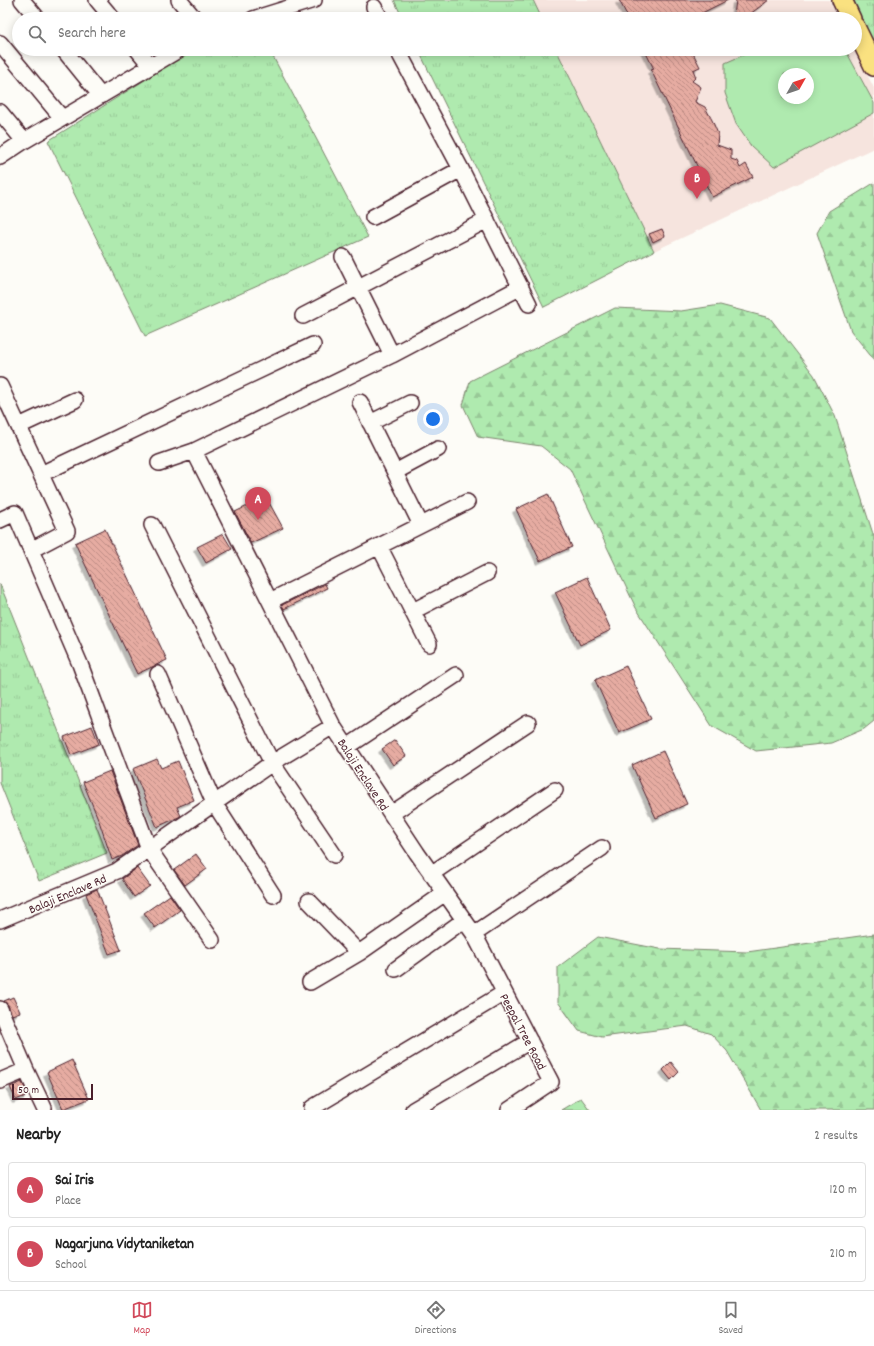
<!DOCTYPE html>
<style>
:root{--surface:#fff;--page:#f6f6f6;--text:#222;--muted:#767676;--line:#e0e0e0;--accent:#d1495b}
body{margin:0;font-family:Dekko,sans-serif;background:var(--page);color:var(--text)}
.compass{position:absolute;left:778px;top:68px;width:36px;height:36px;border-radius:50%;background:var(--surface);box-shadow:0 2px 10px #0003;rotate:50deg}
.scale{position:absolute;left:12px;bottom:10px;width:81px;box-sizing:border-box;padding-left:4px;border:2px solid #4a1f2b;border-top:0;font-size:11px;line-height:14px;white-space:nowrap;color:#4a1f2b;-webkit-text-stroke:3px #fdfcf7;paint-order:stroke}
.you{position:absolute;left:433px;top:419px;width:14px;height:14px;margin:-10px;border:3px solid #fff;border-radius:50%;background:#1a73e8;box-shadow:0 0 0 6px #1a73e833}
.badge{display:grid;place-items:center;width:26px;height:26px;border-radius:50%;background:var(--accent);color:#fff;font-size:13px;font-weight:700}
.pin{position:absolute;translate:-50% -33px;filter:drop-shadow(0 1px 2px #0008)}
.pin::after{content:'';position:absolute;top:21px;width:14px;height:12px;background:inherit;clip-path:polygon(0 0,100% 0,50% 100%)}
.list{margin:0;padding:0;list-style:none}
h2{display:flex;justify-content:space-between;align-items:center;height:52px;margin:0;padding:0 16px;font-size:17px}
h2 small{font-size:13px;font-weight:400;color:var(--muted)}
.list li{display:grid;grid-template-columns:26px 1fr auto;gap:12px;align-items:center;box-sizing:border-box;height:56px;margin:0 8px 8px;padding:0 8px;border:1px solid var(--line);border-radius:4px}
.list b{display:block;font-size:15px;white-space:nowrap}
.list p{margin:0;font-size:13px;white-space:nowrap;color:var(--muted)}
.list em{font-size:13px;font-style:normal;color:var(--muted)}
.icon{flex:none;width:22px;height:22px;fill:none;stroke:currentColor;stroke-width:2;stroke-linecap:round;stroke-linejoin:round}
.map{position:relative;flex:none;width:874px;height:1110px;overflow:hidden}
.search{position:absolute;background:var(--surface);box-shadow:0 2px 10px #0003;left:12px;right:12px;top:12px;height:44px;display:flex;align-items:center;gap:10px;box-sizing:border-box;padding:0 14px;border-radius:22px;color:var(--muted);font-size:15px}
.sheet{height:180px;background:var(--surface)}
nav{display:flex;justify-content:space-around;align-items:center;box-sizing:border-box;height:56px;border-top:1px solid var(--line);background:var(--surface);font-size:11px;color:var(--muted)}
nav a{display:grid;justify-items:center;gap:2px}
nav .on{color:var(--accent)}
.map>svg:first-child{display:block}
.built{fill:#f6e4de;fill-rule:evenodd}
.grass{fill:url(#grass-tufts);stroke:#7c846d}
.forest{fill:url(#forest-firs);stroke:#7c846d}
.park{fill:#afeaaf;stroke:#7c846d;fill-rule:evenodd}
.building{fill:url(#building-back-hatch);stroke:#4a1f2b;filter:url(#shadow)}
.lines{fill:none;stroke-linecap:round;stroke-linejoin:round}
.minor-casing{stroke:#4a1f2b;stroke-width:18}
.major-casing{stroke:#4a1f2b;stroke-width:22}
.minor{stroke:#fdfcf7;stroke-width:15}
.major{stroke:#fae180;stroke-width:19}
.labels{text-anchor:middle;stroke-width:3;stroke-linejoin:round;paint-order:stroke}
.street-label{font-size:13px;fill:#4a1f2b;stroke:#fdfcf7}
</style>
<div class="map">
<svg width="874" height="1110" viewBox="0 0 874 1110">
<defs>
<pattern id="grass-tufts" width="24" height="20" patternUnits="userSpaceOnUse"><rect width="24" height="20" fill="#afeaaf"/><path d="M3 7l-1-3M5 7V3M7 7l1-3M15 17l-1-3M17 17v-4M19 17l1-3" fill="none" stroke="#98c897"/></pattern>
<pattern id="forest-firs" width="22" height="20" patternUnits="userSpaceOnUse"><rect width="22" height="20" fill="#afeaaf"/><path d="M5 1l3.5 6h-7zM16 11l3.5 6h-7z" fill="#98c897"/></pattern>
<pattern id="building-back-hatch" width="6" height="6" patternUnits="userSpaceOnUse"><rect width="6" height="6" fill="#e6aca2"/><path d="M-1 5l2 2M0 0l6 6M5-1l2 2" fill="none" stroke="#bc8b84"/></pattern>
<filter id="shadow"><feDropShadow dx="-3.5" dy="3.5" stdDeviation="0" flood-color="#0004"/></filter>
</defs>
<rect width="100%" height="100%" fill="#fdfcf7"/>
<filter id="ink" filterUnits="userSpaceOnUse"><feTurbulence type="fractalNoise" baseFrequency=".025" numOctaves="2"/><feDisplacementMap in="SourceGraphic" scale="8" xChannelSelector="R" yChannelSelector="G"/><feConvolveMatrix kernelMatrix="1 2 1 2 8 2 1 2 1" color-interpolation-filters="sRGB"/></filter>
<g filter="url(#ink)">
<path class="built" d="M533 0H829L839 19H542Z
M556 49H854L874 88V148L654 251ZM784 74H808V98H784Z"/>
<path class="grass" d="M394 0H533L542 19H403Z
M847 0H874V51Z
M194 49H269L368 237 145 336 48 141Z
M418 49H556L654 251 544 307Z
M0 584 107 853 39 881 0 783Z"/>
<path class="forest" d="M874 183V360L851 331 817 233 829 211Z
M720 305 770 318 814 375 835 416 874 537V721L864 729 831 743 756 751 712 726 636 608 570 469 541 446 478 437 463 405 470 381 615 308 681 311Z
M874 934V1110H761L727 1051 711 1034 687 1026 602 1037 579 1031 558 1002V967L598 937 660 949 747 952Z"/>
<path class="park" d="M757 49H845L874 103V113L774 167 751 146 736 124 725 93V63ZM784 74H808V98H784Z
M581 1098 590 1110H561Z"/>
<path class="building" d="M619 0H728L690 19H629Z
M736 0H769L750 14 734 16Z
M644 49H691L700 67 693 70 696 77 692 81 701 87 695 102 705 107 712 120 718 134 717 145 731 150V159L737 161 740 168 746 164 753 177 712 197 651 70 654 69Z
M662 229 665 236 653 242 649 234Z
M548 494 572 547 540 561 516 509Z
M266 497 283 528 251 543 235 512Z
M105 529 167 660 137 674 75 543Z
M223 534 232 549 206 563 197 547Z
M587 577 611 630 580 645 555 592Z
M325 584 327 588 284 609 282 605Z
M626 666 651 719 619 733 595 680Z
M92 726 99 744 71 755 64 737Z
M395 740 406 756 393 765 382 749Z
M663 751 687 804 656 818 632 765Z
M157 759 161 768 178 761 194 800 177 807 181 816 157 827 133 769Z
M110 771 138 845 122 856 112 860 99 821 83 782Z
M196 854 207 869 185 885 174 870Z
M137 868 150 886 134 897 122 879Z
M97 889 121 950 109 954 86 894Z
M170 895 180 910 155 928 144 913Z
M13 997 20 1012 12 1015 8 1005 4 1001Z
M72 1060 89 1099 63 1109 47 1072Z
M671 1062 679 1072 671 1080 663 1070Z
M22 1082 28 1095 16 1100 10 1087Z"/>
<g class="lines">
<g class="minor-casing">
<path id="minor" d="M22 0 38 19
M97 0 113 19
M179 0 195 19
M374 7 381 19
M253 19 314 0
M0 43 62 118
M63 49 101 96
M137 49 151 66
M397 49 461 169 529 304
M0 112 24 141 180 49
M0 157 24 141
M373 217 461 169
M303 316 487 220
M392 355 521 287
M0 386 67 531 31 550
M360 402 421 525
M370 423 410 403
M19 426 75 400
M194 451 333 726
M159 463 194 451 392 355 343 257
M395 472 438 449
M41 474 313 345
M0 520 15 513 80 664 149 849 212 940
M152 525 272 763 334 855
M379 546 429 644
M270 601 467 502
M413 611 487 573
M158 674 214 803 273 895
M347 747 456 675
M391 814 528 723
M431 874 555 790
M309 901 359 953 445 893
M0 920 117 871 272 763 333 726 417 853 474 934 602 848
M474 934 551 1082 509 1110
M396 969 464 920
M310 982 359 953
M0 1009 26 1070 0 1081
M26 1070 44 1108
M312 1108 504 993
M413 1110 530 1041"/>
</g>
<g class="major-casing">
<path id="major" d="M842 0 851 19
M855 27 874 66"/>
</g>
<use href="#minor" class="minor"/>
<use href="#major" class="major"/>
</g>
</g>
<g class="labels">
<g class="street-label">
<text transform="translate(364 774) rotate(57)" y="5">Balaji Enclave Rd</text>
<text transform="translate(67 893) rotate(-23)" y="5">Balaji Enclave Rd</text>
<text transform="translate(524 1031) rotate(62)" y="5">Peepal Tree Road</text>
</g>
</g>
</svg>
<svg class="compass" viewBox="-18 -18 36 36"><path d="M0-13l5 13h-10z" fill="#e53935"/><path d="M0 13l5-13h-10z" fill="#767676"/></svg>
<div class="scale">50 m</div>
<div class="you"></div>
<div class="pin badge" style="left:258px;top:520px">A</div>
<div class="pin badge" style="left:697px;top:199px">B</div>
<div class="search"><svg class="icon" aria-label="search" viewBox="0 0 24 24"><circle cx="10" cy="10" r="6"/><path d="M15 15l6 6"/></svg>Search here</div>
</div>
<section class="sheet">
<h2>Nearby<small>2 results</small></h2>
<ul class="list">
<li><span class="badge">A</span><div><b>Sai Iris</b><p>Place</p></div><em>120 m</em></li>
<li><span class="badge">B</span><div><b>Nagarjuna Vidytaniketan</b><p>School</p></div><em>210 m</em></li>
</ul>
</section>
<nav>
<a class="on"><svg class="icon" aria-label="map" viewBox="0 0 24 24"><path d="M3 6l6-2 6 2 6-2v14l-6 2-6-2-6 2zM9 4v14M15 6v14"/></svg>Map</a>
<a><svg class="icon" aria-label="directions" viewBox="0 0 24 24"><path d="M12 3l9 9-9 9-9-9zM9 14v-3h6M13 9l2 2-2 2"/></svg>Directions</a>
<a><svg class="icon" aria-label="saved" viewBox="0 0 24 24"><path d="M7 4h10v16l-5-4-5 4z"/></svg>Saved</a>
</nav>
